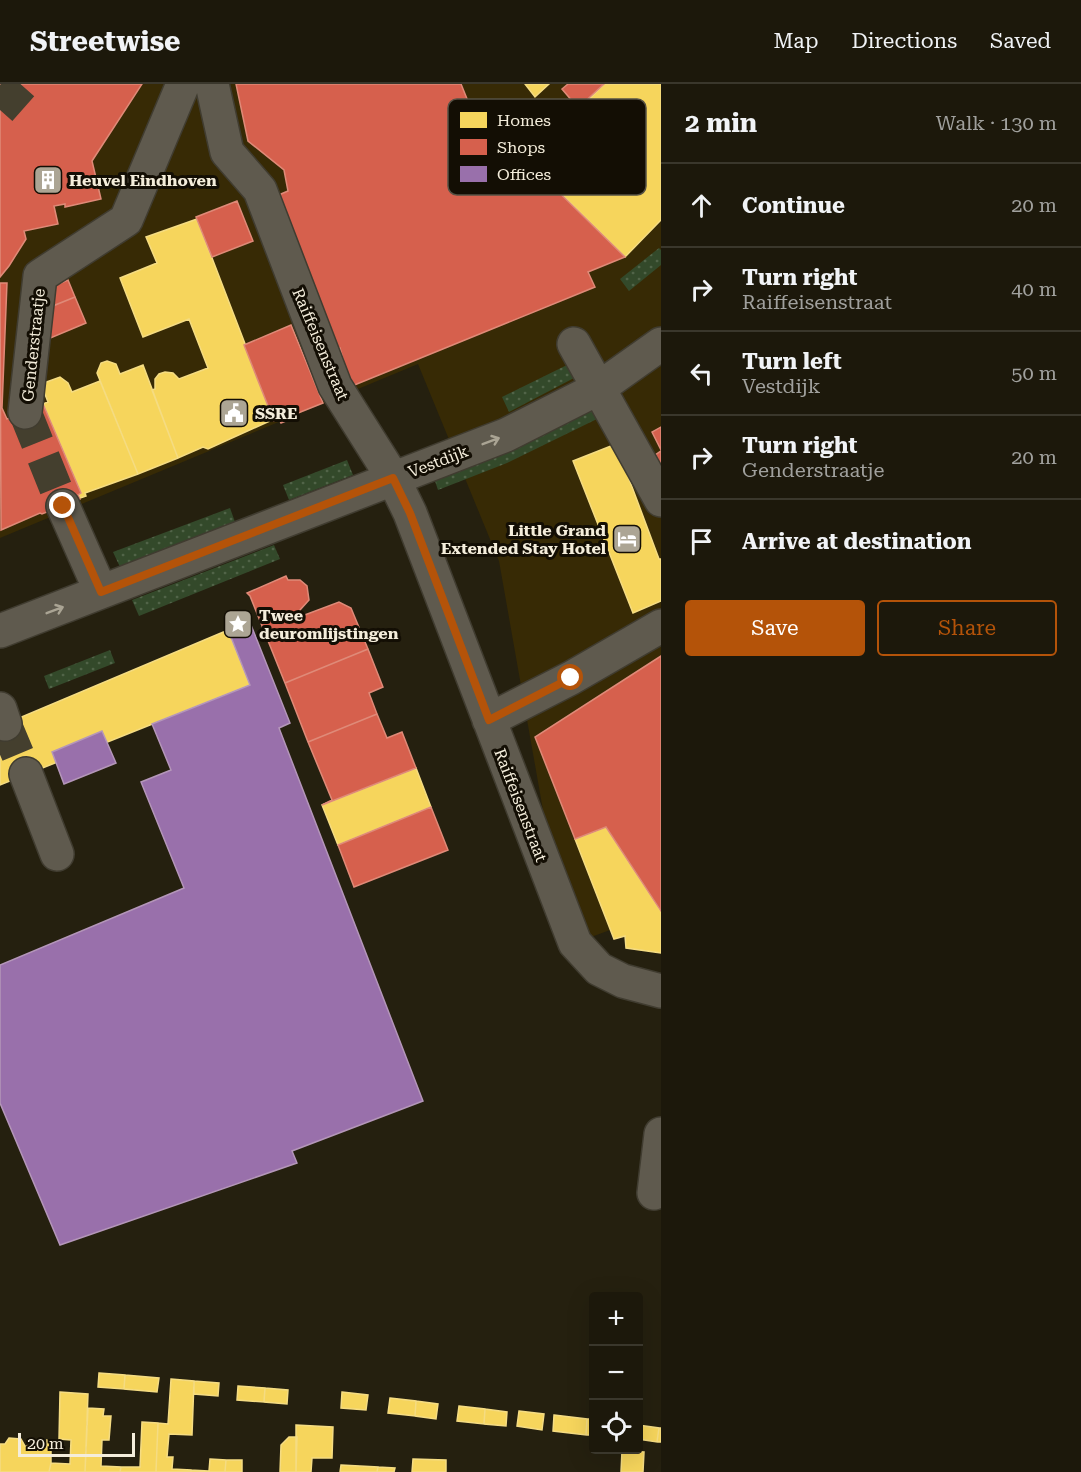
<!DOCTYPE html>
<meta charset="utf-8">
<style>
:root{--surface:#1c180b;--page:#292519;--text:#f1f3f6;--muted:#a0a09d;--line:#3a372c;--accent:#b45309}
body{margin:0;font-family:"Roboto Serif",serif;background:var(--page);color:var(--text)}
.controls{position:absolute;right:18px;bottom:18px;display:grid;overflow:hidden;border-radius:6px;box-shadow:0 6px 24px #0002}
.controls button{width:54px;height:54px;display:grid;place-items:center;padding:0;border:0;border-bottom:2px solid var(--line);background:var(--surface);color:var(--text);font:30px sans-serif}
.scale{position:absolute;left:18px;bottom:15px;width:117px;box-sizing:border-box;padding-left:6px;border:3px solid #f4eddb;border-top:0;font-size:16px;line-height:21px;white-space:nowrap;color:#f4eddb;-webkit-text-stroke:4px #130e04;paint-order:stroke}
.stop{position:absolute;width:18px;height:18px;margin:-14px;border:4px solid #b45309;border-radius:50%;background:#fff}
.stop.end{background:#b45309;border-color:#fff;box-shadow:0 2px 6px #0008}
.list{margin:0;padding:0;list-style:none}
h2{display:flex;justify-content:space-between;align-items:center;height:78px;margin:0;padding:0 24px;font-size:26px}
h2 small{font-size:20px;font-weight:400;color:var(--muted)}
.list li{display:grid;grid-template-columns:39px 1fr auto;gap:18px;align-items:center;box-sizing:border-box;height:84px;padding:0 24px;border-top:2px solid var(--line)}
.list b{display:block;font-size:22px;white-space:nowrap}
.list p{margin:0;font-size:20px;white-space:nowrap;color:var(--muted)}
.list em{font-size:20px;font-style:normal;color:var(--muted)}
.actions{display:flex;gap:12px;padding:18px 24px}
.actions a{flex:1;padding:14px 0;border:2px solid var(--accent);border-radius:6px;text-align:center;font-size:21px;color:var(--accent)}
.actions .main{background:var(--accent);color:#fff}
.icon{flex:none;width:33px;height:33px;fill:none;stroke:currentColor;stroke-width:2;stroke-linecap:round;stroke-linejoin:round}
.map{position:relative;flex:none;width:661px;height:1388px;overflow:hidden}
header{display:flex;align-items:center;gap:36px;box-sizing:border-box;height:84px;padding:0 30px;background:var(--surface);border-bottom:2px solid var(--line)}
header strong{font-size:28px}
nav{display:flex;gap:33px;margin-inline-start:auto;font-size:21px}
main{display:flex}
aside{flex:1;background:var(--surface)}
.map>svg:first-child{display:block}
.built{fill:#372a05}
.grass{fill:url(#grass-dots)}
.homes{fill:#f6d55c;stroke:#f5dc82;stroke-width:1.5}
.shops{fill:#d6604d;stroke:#df8a78;stroke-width:1.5}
.offices{fill:#9970ab;stroke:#b496b9;stroke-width:1.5}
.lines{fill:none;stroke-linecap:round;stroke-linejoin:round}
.minor-tunnel{stroke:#443f2e;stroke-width:33;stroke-dasharray:33 16;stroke-linecap:butt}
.minor-casing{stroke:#403c30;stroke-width:36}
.minor{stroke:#5f5a4e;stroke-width:33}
.oneway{stroke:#aaa494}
.route{stroke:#b45309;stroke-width:8}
.labels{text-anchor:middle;stroke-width:6;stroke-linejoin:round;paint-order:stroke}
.poi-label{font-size:16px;font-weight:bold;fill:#f4eddb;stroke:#130e04;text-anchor:start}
.street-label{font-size:16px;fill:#f4eddb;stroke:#130e04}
.key{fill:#130e04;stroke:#565144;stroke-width:1.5}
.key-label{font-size:16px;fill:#f4eddb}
</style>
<header>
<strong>Streetwise</strong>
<nav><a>Map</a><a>Directions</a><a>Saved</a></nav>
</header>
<main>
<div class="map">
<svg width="661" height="1388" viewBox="0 0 661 1388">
<defs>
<pattern id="grass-dots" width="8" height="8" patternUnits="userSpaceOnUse" patternTransform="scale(1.5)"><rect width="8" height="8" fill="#33492a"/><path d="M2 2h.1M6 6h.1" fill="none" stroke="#516448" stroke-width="1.8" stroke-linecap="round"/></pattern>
</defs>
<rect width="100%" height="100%" fill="#25200f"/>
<path class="built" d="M0 0H661V827L567 862 499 477 418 280 0 454Z"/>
<path class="grass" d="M659 164 661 166V181L629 207 620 195Z
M567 281 574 294 509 328 502 313Z
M593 325 599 334 507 379 438 406 435 397 515 364Z
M347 376 353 391 289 416 283 401Z
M230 424 235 438 120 483 113 468Z
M274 461 280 475 139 532 132 516Z
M110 566 115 579 49 605 44 592Z"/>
<path class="homes" d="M525 0H549L535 13Z
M604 0H661V136L625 173 528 77Z
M197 135 274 335 208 365 203 363 178 374 152 306 155 305V295L159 290 165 288 173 289 179 295 208 284 189 235 143 253 120 194 157 179 146 153Z
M107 277 116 280 120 290 143 281 178 374 138 390 97 289 101 279Z
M60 293 68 299 72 308 100 297 138 390 85 409 86 412 80 414 78 409H81L43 320 48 318 41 300Z
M616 360 659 475H661V517L633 529 573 377Z
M228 546 250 601 0 701V642Z
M416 684 431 723 338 761 322 721Z
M606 743 661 827V869L626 864 625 852 614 855 575 755Z
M99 1289 125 1291 124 1305 98 1303Z
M125 1291 159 1294 157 1308 124 1305Z
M171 1295 194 1297 192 1351 169 1350 167 1373H173L172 1385 191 1386V1388H156L158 1339 168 1340Z
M194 1297 219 1299 218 1312 194 1310Z
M238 1302 265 1304 264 1318 237 1316Z
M265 1304 288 1306 287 1320 264 1318Z
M60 1308 88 1310 85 1388H49L51 1379 70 1380 71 1356 59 1355Z
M342 1308 368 1311 366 1326 341 1324Z
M390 1314 416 1317 415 1332 388 1329Z
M416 1317 438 1320 436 1335 415 1332Z
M459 1322 485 1325 484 1340 457 1337Z
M88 1324 104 1325 103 1332H111L109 1356H102L101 1382 121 1383 120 1388H85Z
M485 1325 507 1328 506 1342 484 1340Z
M519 1327 544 1330 542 1346 517 1342Z
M554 1331 587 1335 586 1351 553 1347Z
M587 1335H594V1351H586Z
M142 1338 158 1339 156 1388H120L121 1383H140Z
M296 1341 333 1343 332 1374H312L311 1388H296Z
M638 1341 659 1344 657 1358 638 1355Z
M659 1344H661V1358H657Z
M289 1353H297L296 1388H280L281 1361Z
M9 1354 21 1355 25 1362 47 1363V1356L51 1357V1379L49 1388H0V1360H5Z
M622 1367 644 1368 643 1388H621Z
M210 1375 226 1376 225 1388H191V1386L209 1387Z
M413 1375 446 1376V1388H412Z
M226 1376H242V1388H225Z
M341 1381 378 1383 377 1388H340Z
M378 1383 395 1384 394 1388H377Z"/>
<path class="shops" d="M0 0H142L92 77 101 115 65 123V120L54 122 58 140 24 147 26 155 9 182 0 193Z
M236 0H461L478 42 487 38 625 173 588 188 595 203 352 302 347 291 340 264 336 265 274 113 288 107 284 86 248 57Z
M568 0H604L578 24 562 5Z
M237 117 253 157 212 173 196 133Z
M68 196 75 213 53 222 46 205Z
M0 199H7L2 324 7 335 43 320 81 409 78 411 80 415 42 430 40 429 1 446Z
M75 213 86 239 41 258 40 227Z
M291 241 323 319 298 329V332L281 339 279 335 274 337 244 261Z
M661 343V366L652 348Z
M661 367V383L655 371Z
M286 492 288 496H300L307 502 309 516 300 526 302 532 339 518 351 524 368 565 285 599 250 512 247 509Z
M368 565 383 603 369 609 377 630 308 658 285 599Z
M661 572V827L606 743 575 755 535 653Z
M377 630 387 654 402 648 416 684 322 721 332 716 308 658Z
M431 723 448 766 354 803 338 761Z"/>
<path class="offices" d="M249 536 290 639 279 644 423 1017 292 1067 297 1079 60 1161 0 1019V881L184 804 141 698 171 686 152 640 250 601 229 548V544Z
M102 647 116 679 64 700 52 668Z"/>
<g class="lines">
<path class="minor-tunnel" d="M0 26 23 0
M25 328 63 422
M5 640 26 690"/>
<g class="minor-casing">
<path id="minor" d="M212 0 227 68 260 106 335 302 393 394 410 429 575 859 599 885 623 897 661 907
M574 260 661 416
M25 328 40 192 126 136 183 0
M63 422 101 508
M0 547 506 351 599 304 661 260
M0 625 5 640
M489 636 571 594 661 542
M26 690 57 770
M654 1109 661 1050"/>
</g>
<use href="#minor" class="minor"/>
</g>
<defs><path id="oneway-shaft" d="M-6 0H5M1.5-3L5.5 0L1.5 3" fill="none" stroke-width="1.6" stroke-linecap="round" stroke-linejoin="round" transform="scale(1.5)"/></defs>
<g class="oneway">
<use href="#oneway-shaft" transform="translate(491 357) rotate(-21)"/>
<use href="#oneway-shaft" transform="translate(55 526) rotate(-21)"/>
</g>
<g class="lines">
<path class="route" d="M63 422 101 508 393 394 410 429 489 636 571 594"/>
</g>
<defs>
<g id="building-square" transform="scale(1.5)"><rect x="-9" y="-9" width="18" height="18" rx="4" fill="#aca594" stroke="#130e04"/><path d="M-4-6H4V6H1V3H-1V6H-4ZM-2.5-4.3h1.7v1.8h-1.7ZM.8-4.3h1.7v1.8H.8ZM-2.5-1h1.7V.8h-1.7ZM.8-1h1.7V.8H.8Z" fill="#fff"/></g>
<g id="civic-square" transform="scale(1.5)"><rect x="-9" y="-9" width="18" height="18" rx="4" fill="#aca594" stroke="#130e04"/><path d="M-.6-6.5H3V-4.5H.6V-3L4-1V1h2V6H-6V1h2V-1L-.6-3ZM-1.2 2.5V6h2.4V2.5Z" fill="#fff"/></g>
<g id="hotel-square" transform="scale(1.5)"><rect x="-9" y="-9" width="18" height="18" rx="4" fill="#aca594" stroke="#130e04"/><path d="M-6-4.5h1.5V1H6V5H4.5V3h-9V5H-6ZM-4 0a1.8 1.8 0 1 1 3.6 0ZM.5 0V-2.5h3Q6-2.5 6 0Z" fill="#fff"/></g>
<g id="sight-square" transform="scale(1.5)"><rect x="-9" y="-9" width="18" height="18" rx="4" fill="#aca594" stroke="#130e04"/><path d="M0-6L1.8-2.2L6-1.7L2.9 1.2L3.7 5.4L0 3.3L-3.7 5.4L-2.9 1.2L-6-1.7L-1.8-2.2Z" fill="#fff"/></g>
</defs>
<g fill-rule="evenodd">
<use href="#building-square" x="48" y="96"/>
<use href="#civic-square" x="234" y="329"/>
<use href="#hotel-square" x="627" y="455"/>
<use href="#sight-square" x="238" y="540"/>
</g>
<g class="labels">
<g class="poi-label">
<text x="69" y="102">Heuvel Eindhoven</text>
<text x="255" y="335">SSRE</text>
<text x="606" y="452" text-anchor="end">Little Grand<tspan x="606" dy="18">Extended Stay Hotel</tspan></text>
<text x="259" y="537">Twee<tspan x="259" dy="18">deuromlijstingen</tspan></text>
</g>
<g class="street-label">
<text transform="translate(321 260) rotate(67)" y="6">Raiffeisenstraat</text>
<text transform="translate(33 261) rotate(-84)" y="6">Genderstraatje</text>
<text transform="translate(438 377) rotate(-21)" y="6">Vestdijk</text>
<text transform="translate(521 721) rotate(69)" y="6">Raiffeisenstraat</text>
</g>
</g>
<rect x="448" y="15" width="198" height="96" rx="9" class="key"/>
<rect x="460" y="28" width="27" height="16" fill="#f6d55c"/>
<rect x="460" y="55" width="27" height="16" fill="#d6604d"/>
<rect x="460" y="82" width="27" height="16" fill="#9970ab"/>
<g class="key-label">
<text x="497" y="42">Homes</text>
<text x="497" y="69">Shops</text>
<text x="497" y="96">Offices</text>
</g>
</svg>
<div class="controls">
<button>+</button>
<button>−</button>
<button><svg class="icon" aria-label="locate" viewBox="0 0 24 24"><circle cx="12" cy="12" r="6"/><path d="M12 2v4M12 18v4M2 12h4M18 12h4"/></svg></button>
</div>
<div class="scale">20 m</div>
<div class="stop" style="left:571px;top:594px"></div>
<div class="stop end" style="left:63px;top:422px"></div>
</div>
<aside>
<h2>2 min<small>Walk · 130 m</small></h2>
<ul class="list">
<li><svg class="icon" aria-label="ahead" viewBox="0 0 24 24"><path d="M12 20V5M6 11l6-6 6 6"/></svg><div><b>Continue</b></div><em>20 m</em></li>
<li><svg class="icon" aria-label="right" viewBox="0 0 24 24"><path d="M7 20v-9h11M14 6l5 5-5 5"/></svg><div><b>Turn right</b><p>Raiffeisenstraat</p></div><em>40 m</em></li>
<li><svg class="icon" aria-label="left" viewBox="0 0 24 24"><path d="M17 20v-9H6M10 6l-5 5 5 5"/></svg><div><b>Turn left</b><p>Vestdijk</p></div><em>50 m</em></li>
<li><svg class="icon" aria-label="right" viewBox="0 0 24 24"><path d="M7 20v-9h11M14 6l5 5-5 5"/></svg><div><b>Turn right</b><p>Genderstraatje</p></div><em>20 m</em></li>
<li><svg class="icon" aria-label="arrive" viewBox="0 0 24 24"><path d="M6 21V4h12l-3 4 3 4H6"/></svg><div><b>Arrive at destination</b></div></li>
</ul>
<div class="actions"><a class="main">Save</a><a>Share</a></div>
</aside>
</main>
